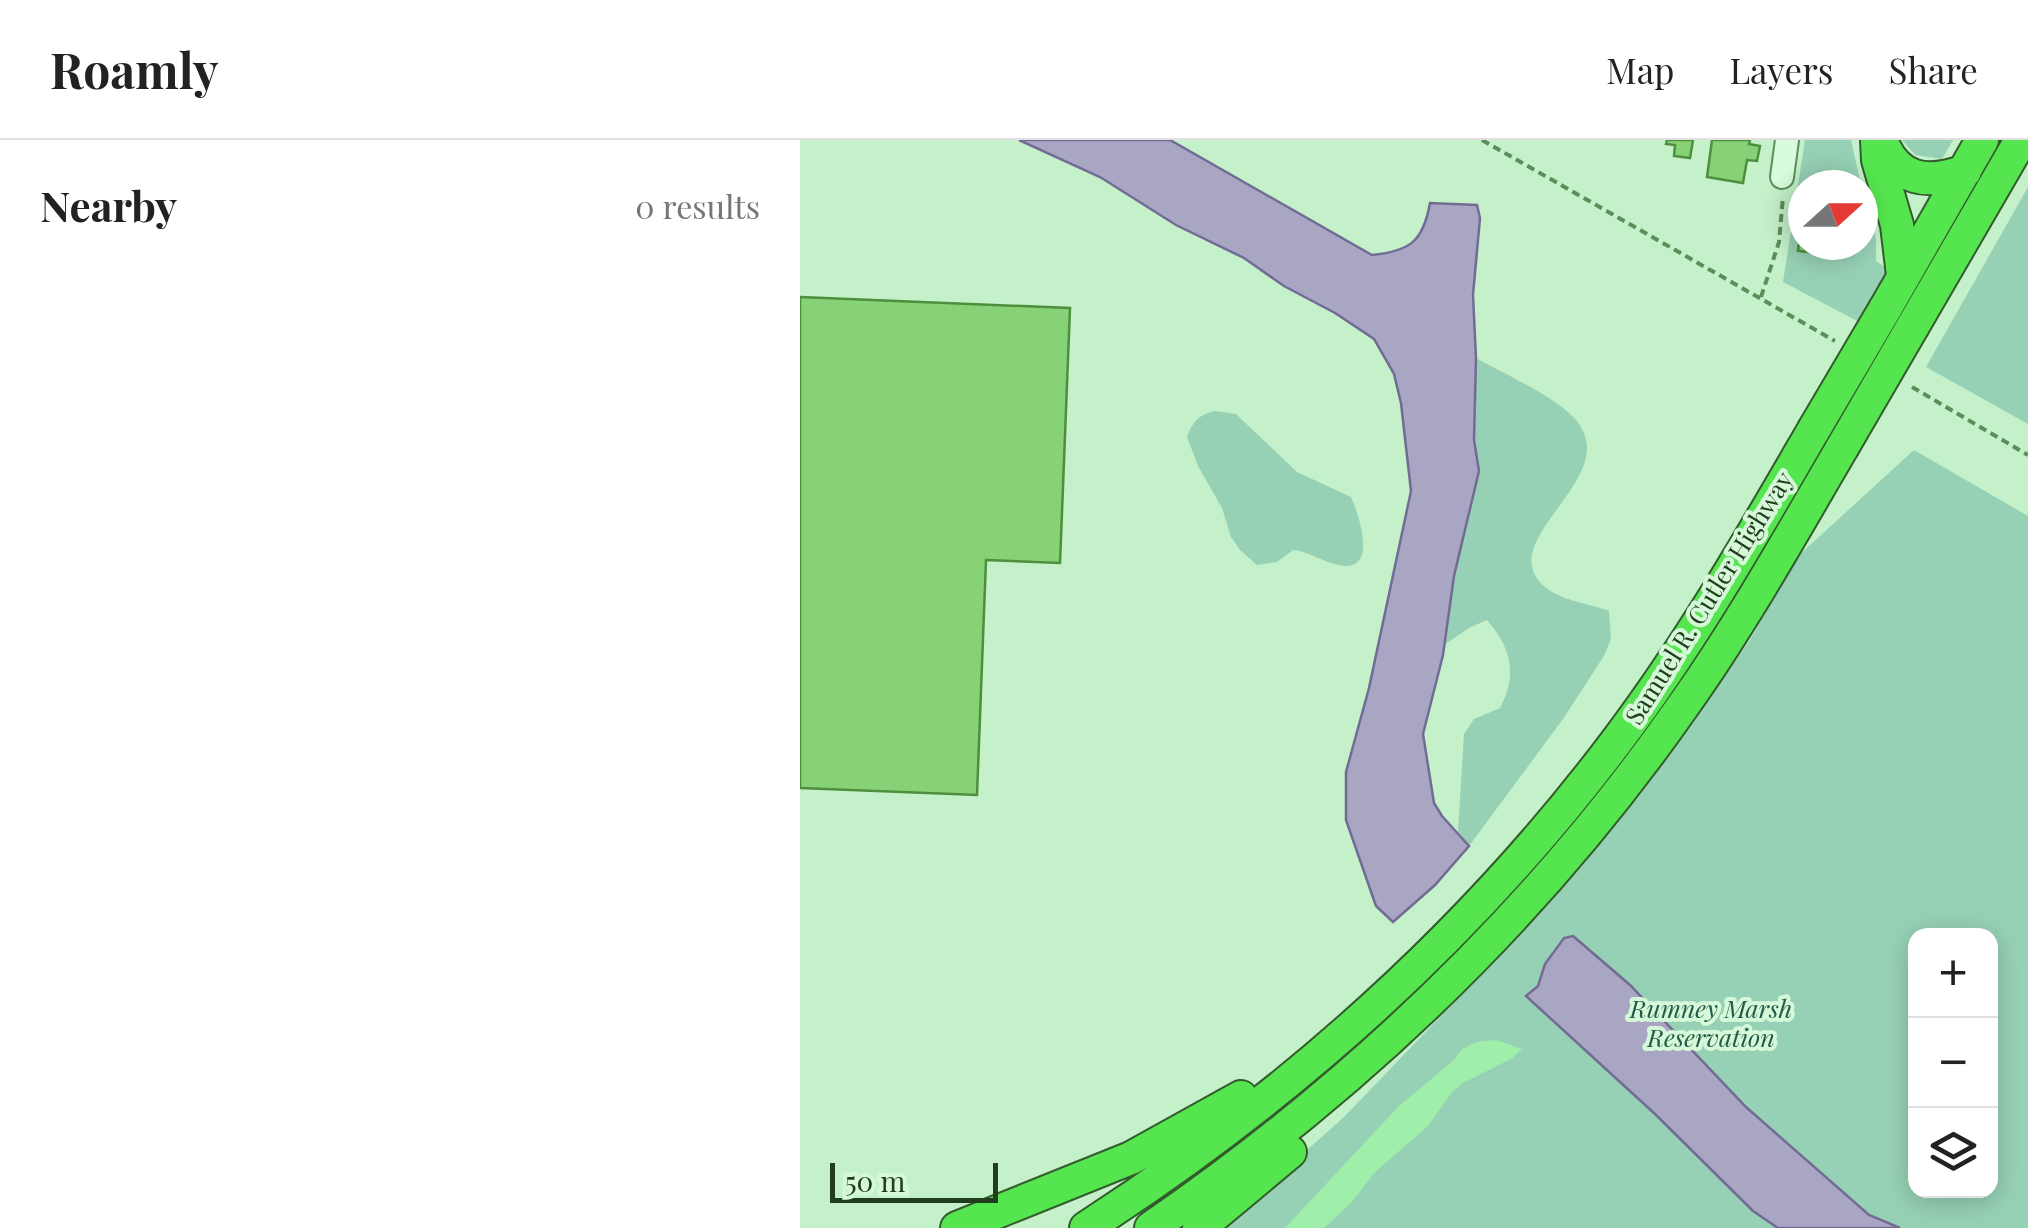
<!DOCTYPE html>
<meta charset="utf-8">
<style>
:root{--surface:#fff;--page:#f2f2f2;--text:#222;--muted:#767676;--line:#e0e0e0}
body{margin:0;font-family:"Playfair Display",serif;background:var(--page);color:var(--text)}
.controls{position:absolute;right:30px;bottom:30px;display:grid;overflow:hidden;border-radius:20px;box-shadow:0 5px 25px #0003}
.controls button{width:90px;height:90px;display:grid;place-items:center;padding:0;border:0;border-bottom:2px solid var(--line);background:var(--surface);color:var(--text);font:50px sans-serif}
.compass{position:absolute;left:988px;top:30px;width:90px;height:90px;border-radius:50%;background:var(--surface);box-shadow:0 5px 25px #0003;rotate:69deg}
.scale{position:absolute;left:30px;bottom:25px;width:168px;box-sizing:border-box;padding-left:10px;border:5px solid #213d1e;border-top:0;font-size:28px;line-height:35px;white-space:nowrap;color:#213d1e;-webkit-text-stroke:8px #d4f8d8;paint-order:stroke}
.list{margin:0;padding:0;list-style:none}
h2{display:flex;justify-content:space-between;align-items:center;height:130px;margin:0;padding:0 40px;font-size:42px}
h2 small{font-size:32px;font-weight:400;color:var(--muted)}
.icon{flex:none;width:55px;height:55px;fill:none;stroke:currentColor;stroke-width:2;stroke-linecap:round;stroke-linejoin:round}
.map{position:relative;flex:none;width:1228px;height:1088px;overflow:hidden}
header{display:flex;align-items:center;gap:60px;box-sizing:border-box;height:140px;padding:0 50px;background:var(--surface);border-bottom:2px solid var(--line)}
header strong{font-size:48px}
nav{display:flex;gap:55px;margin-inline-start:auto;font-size:35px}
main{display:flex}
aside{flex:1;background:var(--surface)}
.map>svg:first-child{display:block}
.green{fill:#97d1b5;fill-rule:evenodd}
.sand{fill:#9fefaa}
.water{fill:#a9a6c4;stroke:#726c94;stroke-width:2.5}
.building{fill:#87d277;stroke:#4d8f3d;stroke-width:2.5}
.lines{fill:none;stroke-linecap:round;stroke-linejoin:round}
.minor-casing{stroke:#5c8e59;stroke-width:26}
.highway-casing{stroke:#335b2d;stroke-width:36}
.path{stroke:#5c8e59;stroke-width:4;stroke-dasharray:8 5;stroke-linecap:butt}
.minor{stroke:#d8fbdc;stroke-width:22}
.highway{stroke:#55e64f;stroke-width:32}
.highway-bridge-casing{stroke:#335b2d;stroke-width:36;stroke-linecap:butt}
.highway-bridge{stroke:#55e64f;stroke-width:32}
.labels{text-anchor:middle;stroke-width:8;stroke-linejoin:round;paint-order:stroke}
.street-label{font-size:25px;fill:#213d1e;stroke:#d4f8d8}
.park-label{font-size:25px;font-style:italic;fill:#235b47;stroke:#d4f8d8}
</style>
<header>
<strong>Roamly</strong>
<nav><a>Map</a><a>Layers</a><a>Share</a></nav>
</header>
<main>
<aside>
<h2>Nearby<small>0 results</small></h2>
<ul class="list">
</ul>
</aside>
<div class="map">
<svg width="1228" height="1088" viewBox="0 0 1228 1088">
<rect width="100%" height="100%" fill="#c4f1c9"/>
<path class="green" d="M1005 0H1051L1061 45H1003V105H1063V52L1076 99V121L1093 133 1063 184 983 142Z
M1102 0H1153L1142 19 1115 15Z
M1228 47V284L1126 227Z
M676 218C703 233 763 260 779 284 819 341 691 401 745 447 762 461 788 463 809 471L811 499 804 516 763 579 669 706 658 691 664 594 674 579 700 568C718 534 711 508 687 480L669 488 644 505 654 436 679 331 674 300Z
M415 271 436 274 497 332 551 357C559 375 579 434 539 425 523 422 510 412 493 410L477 422 457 425 440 410 431 397 422 368 398 326 387 297C392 282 400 274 415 271Z
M1114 310 1228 376V1088H420L545 976 736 777 837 659 950 500 998 416ZM1116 796H1190V1050H1116Z"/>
<path class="sand" d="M696 900 722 909 711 919 663 943 651 953 629 985 574 1033 552 1062 524 1088H485L599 966 654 920 662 909 677 902Z"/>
<path class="water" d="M219 0H370L572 115C610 111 623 102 630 63L677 65 680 78 673 155 676 218 674 300 679 331 654 436 643 515 623 594 634 663 642 676 669 706 635 745 593 782 576 766 546 680V632L569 548 611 351 601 263 594 234 574 199 535 173 484 146 444 118 376 85 300 37Z
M773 796 830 845 946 967 1069 1075 1100 1088H978L953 1071 855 974 726 856 738 846 745 824 764 798Z"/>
<path class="building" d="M867 0H893L890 18 874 16 875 5 866 4Z
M912 0H950L949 4 960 6 957 21 947 20 943 43 907 37Z
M1000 92H1003V105H1018L1017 113 998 111Z
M0 157 270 168 260 423 186 420 177 655 0 648Z"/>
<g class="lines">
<g class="minor-casing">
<path id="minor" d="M982 37 987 0"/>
</g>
<g class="highway-casing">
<path id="highway" d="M1077 0 1078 20 1097 85 1103 135
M1081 0C1097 41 1127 45 1165 31
M1085 169 1182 0
M1113 186 1221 0
M157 1088 331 1018 441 957
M286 1088C490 956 673 793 819 598 892 501 952 396 1013 291
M351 1088C557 946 739 772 883 566 942 483 991 395 1042 308
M399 1088 490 1012"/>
</g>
<path class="path" d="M682 0 1035 201
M961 157 979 102 983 57
M1112 247 1228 315"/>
<use href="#minor" class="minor"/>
<use href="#highway" class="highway"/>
<g class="highway-bridge-casing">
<path id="highway-bridge" d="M1013 291 1085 169
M1042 308 1113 186"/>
</g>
<use href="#highway-bridge" class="highway-bridge"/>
</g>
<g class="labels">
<g class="street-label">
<text transform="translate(909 458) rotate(-58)" y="9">Samuel R. Cutler Highway</text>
</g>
<g class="park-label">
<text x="911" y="878">Rumney Marsh<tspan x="911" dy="29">Reservation</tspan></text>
</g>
</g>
</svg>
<div class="controls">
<button>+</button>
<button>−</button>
<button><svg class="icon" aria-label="layers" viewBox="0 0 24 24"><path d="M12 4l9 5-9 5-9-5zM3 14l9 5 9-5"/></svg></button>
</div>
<svg class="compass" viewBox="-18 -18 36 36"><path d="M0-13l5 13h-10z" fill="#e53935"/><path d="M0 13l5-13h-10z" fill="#767676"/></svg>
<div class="scale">50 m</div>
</div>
</main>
